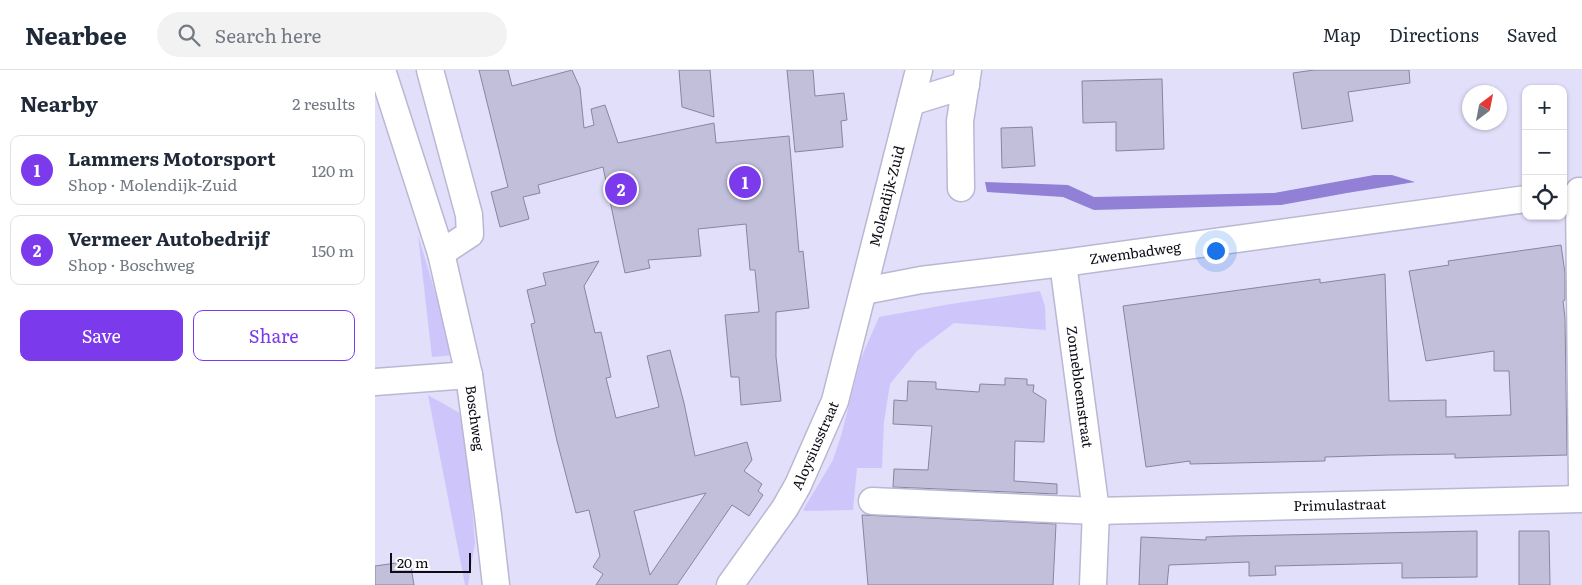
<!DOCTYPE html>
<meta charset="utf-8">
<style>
:root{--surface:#fff;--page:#f2f2f3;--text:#1f2937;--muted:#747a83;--line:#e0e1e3;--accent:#7c3aed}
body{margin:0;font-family:Literata,serif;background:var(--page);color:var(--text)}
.controls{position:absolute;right:15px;top:15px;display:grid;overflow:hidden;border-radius:10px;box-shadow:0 1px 4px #0004}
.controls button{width:45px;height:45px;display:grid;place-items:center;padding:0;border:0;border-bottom:1px solid var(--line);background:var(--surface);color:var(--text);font:25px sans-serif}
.compass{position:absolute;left:1087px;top:15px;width:45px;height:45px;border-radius:50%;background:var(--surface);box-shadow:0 1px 4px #0004;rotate:32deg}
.scale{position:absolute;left:15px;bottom:12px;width:81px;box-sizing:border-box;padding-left:5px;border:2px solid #0d0b14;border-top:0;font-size:14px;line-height:18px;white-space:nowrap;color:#0d0b14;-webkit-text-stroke:4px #fff;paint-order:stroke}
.you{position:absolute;left:840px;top:180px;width:18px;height:18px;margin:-12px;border:4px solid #fff;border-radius:50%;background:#1a73e8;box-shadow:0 0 0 8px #1a73e833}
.badge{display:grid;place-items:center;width:32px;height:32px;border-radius:50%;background:var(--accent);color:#fff;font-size:16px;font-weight:700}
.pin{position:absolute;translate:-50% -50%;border:2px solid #fff;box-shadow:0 1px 5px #0006}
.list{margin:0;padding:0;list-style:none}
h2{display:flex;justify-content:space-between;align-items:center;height:65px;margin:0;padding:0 20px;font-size:21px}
h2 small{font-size:16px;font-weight:400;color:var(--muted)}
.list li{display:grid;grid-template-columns:32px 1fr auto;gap:15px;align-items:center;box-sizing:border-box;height:70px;margin:0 10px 10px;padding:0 10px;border:1px solid var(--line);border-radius:10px}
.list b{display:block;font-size:19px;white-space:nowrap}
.list p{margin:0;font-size:16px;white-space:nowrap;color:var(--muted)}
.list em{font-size:16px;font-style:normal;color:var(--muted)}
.actions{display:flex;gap:10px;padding:15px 20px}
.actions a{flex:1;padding:11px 0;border:1px solid var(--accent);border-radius:10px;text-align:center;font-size:18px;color:var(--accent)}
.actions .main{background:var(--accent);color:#fff}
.icon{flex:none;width:28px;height:28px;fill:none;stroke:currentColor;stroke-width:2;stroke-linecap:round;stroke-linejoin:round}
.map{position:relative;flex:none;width:1207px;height:515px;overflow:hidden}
header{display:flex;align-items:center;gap:30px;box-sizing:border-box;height:70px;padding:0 25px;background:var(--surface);border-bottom:1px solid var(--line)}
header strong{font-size:24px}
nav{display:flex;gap:28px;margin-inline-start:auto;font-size:18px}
.search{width:350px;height:45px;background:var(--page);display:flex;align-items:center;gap:12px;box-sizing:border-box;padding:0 18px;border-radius:28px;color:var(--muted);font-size:19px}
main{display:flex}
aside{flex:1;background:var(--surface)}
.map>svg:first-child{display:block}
.green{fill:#cec6fa}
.water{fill:#9180d6}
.building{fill:#c2bfdb;stroke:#89859f;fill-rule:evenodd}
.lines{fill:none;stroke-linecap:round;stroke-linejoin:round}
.minor-casing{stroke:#bab7d2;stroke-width:29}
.minor{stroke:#fff;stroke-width:26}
.labels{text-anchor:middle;stroke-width:4.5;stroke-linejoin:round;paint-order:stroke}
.street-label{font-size:14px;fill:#0d0b14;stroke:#fff}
</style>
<header>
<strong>Nearbee</strong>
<div class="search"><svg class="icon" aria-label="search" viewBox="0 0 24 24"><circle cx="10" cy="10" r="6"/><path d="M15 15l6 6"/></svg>Search here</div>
<nav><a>Map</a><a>Directions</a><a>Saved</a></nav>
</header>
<main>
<aside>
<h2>Nearby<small>2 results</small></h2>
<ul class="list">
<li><span class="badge">1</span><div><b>Lammers Motorsport</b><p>Shop · Molendijk-Zuid</p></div><em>120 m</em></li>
<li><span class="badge">2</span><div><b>Vermeer Autobedrijf</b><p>Shop · Boschweg</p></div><em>150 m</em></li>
</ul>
<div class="actions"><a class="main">Save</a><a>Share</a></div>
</aside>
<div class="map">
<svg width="1207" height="515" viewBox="0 0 1207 515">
<rect width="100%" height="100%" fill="#e2dffb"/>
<path class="green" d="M43 165 77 279 79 285 57 287Z
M665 221 670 236 671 260 579 253 542 281 515 314 509 352 507 398H482L478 440 431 441 428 440 458 390 466 366 486 288 504 247 576 234Z
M53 325 90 346 100 473 93 515H90Z"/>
<path class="water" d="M999 105H1017L1040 112 972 123 906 135 719 140 688 127 612 122 610 112 693 115 719 127 899 123Z"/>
<path class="building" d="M104 0H133L137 16 197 0 205 18 209 58 219 55 216 39 230 35 243 73 339 53 341 73 414 66 424 182 428 181 434 238 401 242V287L406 331 366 335 364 307H356L350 245 384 242 380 200H375L371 154 323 159 326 186 273 190 275 198 250 203 228 97 163 115 165 123 148 127 154 149 125 157 116 122 133 117Z
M304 0H335L339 47 307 37Z
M412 0H438L440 26 469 23 472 50 466 51 468 77 420 82Z
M939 0H1034L1035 13 973 22 978 51 927 59 918 3Z
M787 9 789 79 741 81V52L708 53 707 11Z
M657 57 660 96 627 98 626 58Z
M1186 175 1190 203V230L1188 231 1190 248 1192 385 1080 388V384L1014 385 950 387V391L815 394V391L771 397 748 236 945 209V213L1010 204 1014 331 1071 330V347L1136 345 1134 301H1119V281L1051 291 1034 201 1074 195 1073 191Z
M224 191 209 216 220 263 226 262 236 307 231 308 241 348 284 337 272 286 295 280 309 333 320 386 372 372 377 390 369 401 387 414 383 421 388 425 374 446 357 435 302 515H221L228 504 218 497 225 486 214 440 201 443 182 371 156 254 160 253 152 220 171 215 168 203ZM331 423 275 505 259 441Z
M630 308 652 309V315H659L658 322 671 330 669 372 640 371 639 411 682 414V424L518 417 519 399 553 400 557 356 518 354 519 330 532 331 533 311 561 312V319L604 322 605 314 630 315Z
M487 445 681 454 678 515H493Z
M1102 461V507L1027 508V493L900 496 901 505 874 506V492L794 495 792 515H764L766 467 831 470V467L857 466Z
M1144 461H1174L1175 515H1144Z
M35 491 39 515H0V496Z"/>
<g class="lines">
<g class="minor-casing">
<g id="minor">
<path id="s1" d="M7 0 66 183 94 305 113 445 121 515"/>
<path d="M55 0 94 145 95 164 66 183"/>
<path d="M536 32 591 15"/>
<path d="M586 118 585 51 593 0"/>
<path d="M1204 121 1207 416"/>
<path id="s2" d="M688 193 721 441 718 515"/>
<path id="s3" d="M489 221 546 210 688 193 1151 129"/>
<path d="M0 312 94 305"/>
<path id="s4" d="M497 431 721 441 1207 429"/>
<path id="s5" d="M355 515 410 438 423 415 460 331 544 0"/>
</g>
</g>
<use href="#minor" class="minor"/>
</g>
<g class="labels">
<g class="street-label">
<text dy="5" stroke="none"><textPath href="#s5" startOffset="424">Molendijk-Zuid</textPath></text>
<text dy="5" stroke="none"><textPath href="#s3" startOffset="274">Zwembadweg</textPath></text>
<text dy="5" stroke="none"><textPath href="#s2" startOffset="125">Zonnebloemstraat</textPath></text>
<text dy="5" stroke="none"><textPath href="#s1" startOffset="361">Boschweg</textPath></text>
<text dy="5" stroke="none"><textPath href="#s5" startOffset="164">Aloysiusstraat</textPath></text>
<text dy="5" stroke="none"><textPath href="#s4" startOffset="468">Primulastraat</textPath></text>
</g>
</g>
</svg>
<div class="controls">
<button>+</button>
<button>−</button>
<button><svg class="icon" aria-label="locate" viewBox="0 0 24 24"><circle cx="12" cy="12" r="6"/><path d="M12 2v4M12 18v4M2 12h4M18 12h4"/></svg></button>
</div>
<svg class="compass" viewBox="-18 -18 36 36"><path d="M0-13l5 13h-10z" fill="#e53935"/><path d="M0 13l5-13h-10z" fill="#747a83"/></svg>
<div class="scale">20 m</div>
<div class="you"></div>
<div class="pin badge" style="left:370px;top:112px">1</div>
<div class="pin badge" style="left:246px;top:119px">2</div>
</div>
</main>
